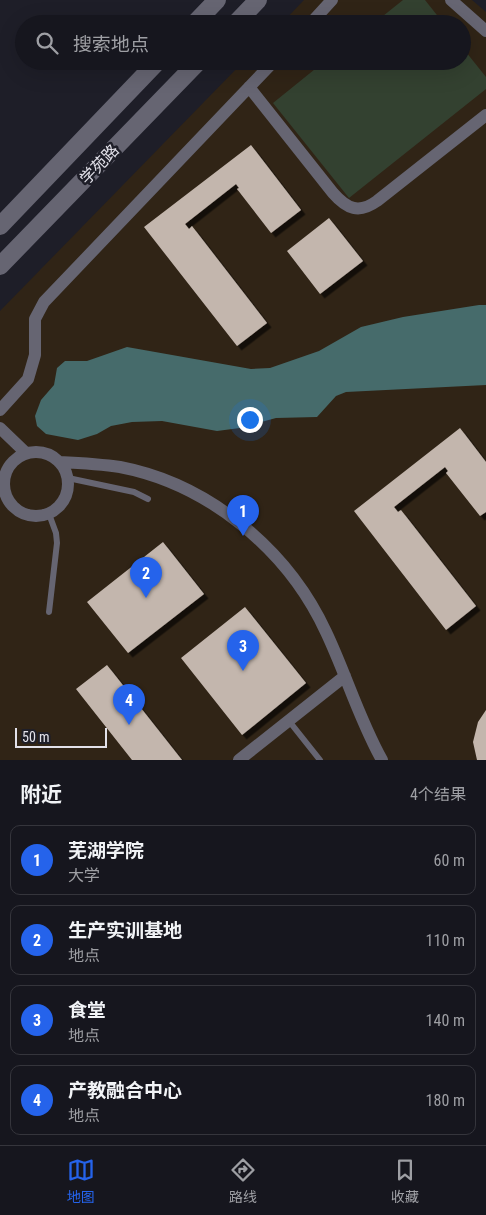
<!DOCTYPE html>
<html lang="zh">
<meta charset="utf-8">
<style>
:root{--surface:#16161e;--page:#1f1f27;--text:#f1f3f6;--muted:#9e9fa4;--line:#35353c;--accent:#2563eb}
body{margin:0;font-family:"Roboto Condensed","Noto Sans SC",sans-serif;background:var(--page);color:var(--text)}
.scale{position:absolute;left:15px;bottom:12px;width:92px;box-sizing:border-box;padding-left:5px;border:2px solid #e2e1e9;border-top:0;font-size:14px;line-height:18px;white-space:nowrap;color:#e2e1e9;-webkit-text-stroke:4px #1e1e28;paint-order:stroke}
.you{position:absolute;left:249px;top:419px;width:18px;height:18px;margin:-12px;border:4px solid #fff;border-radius:50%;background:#1a73e8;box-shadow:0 0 0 8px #1a73e833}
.badge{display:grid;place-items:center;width:32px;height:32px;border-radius:50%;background:var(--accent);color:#fff;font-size:16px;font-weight:700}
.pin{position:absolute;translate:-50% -41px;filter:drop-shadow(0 1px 2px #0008)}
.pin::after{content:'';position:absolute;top:26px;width:18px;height:15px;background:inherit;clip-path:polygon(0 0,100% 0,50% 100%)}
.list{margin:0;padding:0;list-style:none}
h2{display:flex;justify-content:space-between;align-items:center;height:65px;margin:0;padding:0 20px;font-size:21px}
h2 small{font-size:16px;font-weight:400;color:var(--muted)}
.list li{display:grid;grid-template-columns:32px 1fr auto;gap:15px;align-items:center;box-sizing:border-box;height:70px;margin:0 10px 10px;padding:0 10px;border:1px solid var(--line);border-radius:10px}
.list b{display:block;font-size:19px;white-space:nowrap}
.list p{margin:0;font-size:16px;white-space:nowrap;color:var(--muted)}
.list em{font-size:16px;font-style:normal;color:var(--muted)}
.icon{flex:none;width:28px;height:28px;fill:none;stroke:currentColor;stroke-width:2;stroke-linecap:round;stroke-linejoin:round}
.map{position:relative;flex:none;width:486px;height:760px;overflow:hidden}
.search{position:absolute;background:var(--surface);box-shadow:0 5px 20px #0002;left:15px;right:15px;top:15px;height:55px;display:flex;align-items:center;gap:12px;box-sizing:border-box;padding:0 18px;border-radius:28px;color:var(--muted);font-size:19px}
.sheet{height:385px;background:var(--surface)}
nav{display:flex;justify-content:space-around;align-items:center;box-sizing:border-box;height:70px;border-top:1px solid var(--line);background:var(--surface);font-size:14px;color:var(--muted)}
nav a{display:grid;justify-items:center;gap:2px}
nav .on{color:var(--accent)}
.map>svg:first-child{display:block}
.education{fill:#302416}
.green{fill:#334130}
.water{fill:#466b6b}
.building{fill:#c3b6ad;filter:url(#shadow)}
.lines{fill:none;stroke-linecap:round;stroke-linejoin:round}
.lane{stroke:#666572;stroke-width:6}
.street{stroke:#666572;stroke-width:12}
.secondary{stroke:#666572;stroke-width:18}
.labels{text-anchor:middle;stroke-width:5;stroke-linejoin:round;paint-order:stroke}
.street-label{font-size:16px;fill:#e2e1e9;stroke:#1e1e28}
</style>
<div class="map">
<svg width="486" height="760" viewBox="0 0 486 760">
<defs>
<filter id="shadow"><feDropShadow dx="4.5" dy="4.5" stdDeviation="0" flood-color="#0009"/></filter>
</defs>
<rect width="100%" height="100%" fill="#1e1e28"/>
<path class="education" d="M304 0H472L486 12V760H0V311L244 61H462V24H281Z"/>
<path class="green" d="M403 0H425L444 24H373Z
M462 47 486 77V89L349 198 273 103 325 61H462Z"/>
<path class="water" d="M479 305H486V385L346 392 336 396 317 417 276 418 240 428 217 431 162 421 132 422 111 426 97 434 78 440 46 434 37 426 35 416 41 400 54 385 57 368 65 361H87L127 347 251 369 270 368 319 351 361 327 403 317Z"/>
<path class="building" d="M251 145 301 210 271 233 237 189 239 188 236 184 185 224 189 229 192 226 267 323 237 346 144 227Z
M329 218 363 261 320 294 287 251Z
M460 428 486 462V512L480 516 446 473 448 471 445 467 394 507 398 512 401 510 476 606 446 630 354 511Z
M163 542 204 594 128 653 87 602Z
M245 607 306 683 242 735 181 658Z
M107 665 182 760H132L76 689Z
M486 710V760H477L473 742 478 722Z"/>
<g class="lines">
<path class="lane" d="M68 478 134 492 148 499
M49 612 57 543 56 533 49 514
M289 721 320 760"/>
<path class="street" d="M451 0 486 31
M310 24 332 0
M249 87 333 193C347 209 359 214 377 201L486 115
M0 410 28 379 35 355V319L44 302 274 61
M0 428 26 453
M4 484a32 32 0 1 1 64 0a32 32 0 1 1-64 0Z
M59 462C80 463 100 464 120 467 209 484 288 550 326 632 346 674 359 719 382 760
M239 760 345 676"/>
<path class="secondary" d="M194 24 217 0
M235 24 258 0
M0 226 158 61
M0 266 199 61"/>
</g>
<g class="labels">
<g class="street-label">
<text transform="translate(99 164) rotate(-46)" y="6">学苑路</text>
</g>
</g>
</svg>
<div class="scale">50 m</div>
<div class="you"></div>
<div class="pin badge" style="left:243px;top:536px">1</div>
<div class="pin badge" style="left:146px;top:598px">2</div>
<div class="pin badge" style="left:243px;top:671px">3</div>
<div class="pin badge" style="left:129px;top:725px">4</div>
<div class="search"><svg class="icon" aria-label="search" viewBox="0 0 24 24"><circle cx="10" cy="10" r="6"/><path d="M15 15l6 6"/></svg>搜索地点</div>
</div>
<section class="sheet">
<h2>附近<small>4个结果</small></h2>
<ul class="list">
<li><span class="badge">1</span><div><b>芜湖学院</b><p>大学</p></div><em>60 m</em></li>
<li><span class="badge">2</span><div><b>生产实训基地</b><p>地点</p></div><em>110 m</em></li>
<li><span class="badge">3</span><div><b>食堂</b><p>地点</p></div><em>140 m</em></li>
<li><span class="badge">4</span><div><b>产教融合中心</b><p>地点</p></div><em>180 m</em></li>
</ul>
</section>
<nav>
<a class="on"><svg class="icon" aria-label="map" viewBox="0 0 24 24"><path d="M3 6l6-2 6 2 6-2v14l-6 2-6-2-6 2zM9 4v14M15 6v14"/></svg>地图</a>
<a><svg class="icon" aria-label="directions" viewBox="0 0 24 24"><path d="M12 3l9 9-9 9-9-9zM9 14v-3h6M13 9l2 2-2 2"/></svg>路线</a>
<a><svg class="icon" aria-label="saved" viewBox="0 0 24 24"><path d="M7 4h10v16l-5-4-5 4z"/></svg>收藏</a>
</nav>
